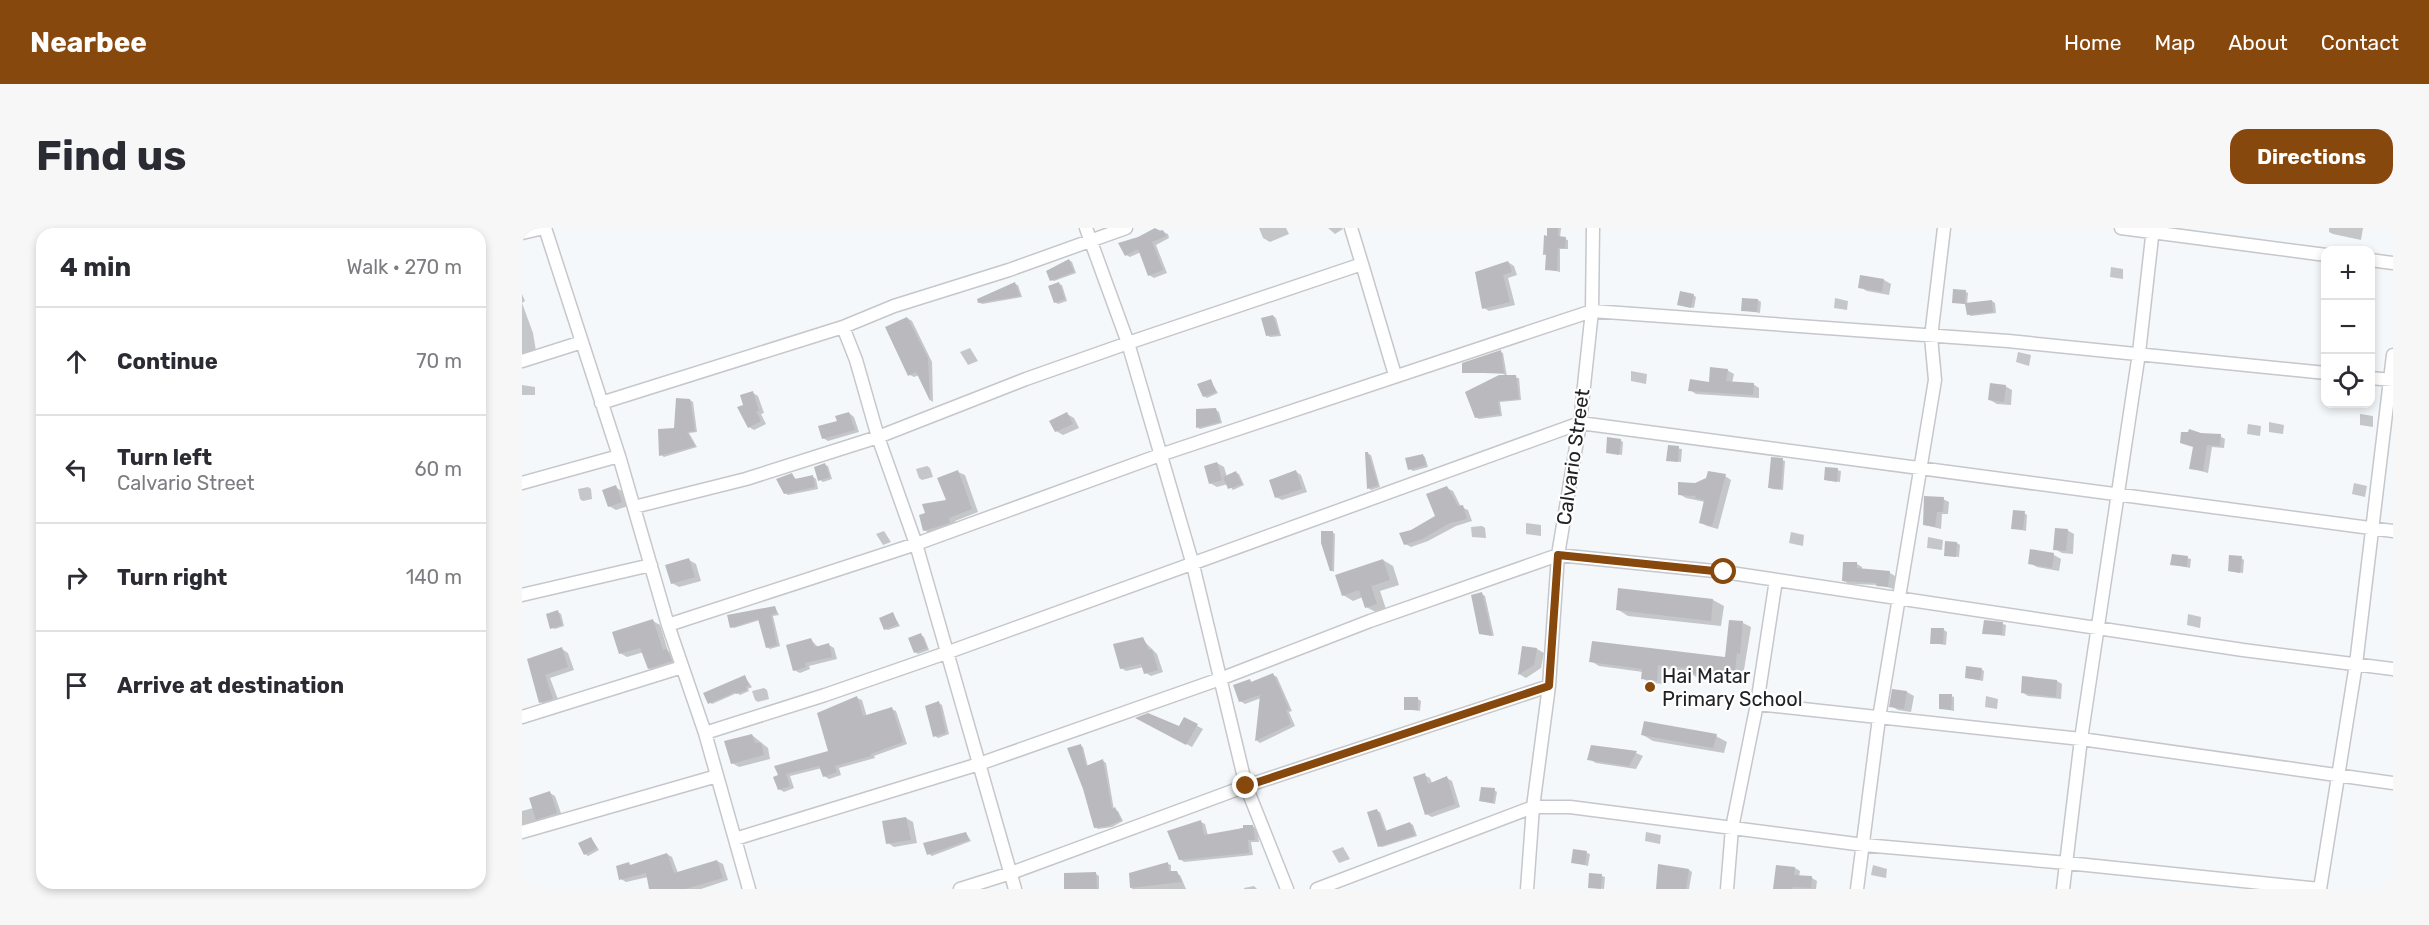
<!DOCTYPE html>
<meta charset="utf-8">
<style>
:root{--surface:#fff;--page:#f7f7f7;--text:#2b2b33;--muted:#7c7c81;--line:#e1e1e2;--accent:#87480d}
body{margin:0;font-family:Rubik,sans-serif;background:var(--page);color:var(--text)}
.controls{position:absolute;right:18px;top:18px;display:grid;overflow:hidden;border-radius:12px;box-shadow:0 3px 9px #0003}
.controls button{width:54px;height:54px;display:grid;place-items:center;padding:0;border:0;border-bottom:2px solid var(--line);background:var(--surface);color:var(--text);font:30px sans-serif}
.stop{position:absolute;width:18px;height:18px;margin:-14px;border:4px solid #87480d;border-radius:50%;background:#fff}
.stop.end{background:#87480d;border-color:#fff;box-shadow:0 2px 6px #0008}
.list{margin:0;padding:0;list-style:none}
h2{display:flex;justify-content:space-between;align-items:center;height:78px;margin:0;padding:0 24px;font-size:26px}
h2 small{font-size:20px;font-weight:400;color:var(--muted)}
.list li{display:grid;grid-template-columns:39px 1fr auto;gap:18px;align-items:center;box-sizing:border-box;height:108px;padding:0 24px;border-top:2px solid var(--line)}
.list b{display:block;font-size:22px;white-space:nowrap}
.list p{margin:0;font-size:20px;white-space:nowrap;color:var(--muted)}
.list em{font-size:20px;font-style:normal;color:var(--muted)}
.icon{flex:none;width:33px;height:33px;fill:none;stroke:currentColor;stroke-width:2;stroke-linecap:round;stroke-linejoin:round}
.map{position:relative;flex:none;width:1871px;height:661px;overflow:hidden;border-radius:18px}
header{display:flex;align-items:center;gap:36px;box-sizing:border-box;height:84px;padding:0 30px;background:var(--accent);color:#fff}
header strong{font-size:28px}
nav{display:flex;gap:33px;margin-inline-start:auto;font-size:21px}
.intro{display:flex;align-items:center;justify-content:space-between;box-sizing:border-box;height:144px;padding:0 36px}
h1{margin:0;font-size:42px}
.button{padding:15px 27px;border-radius:18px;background:var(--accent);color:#fff;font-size:21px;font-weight:700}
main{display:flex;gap:36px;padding:0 36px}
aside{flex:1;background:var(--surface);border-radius:18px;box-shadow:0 3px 9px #0003}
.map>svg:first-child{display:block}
.shadow{fill:#0003}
.building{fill:#bababe}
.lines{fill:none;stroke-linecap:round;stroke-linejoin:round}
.minor-casing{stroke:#c5c7ca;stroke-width:15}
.minor{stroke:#fff;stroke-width:12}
.route{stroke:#87480d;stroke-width:8}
.poi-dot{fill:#87480d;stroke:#fff;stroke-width:2}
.labels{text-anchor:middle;stroke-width:4.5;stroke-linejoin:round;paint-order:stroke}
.street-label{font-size:20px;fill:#212223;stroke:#fff}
.poi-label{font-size:20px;fill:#212223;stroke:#fff;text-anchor:start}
</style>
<header>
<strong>Nearbee</strong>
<nav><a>Home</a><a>Map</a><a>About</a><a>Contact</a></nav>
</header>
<div class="intro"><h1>Find us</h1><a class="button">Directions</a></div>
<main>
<aside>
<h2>4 min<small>Walk · 270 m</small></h2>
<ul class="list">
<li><svg class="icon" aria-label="ahead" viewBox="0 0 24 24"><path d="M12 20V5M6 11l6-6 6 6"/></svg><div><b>Continue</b></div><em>70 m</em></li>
<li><svg class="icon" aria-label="left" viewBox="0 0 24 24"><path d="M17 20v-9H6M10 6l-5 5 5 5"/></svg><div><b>Turn left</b><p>Calvario Street</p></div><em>60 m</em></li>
<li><svg class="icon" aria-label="right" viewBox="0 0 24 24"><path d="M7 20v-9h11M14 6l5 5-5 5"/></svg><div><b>Turn right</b></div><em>140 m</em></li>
<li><svg class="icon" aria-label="arrive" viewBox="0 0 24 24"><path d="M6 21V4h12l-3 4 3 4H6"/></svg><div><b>Arrive at destination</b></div></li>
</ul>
</aside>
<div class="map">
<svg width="1871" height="661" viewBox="0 0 1871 661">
<rect width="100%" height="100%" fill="#f5f8fb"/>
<path class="shadow" d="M737 0H764L767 6 748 14 741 10Z
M806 0H820L821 1 813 6Z
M1027 0H1039L1038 10 1046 12V21H1038V44L1025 41V28L1022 26Z
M1807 0H1841L1839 12 1811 6 1807 4Z
M635 1 646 6 647 10 634 17 645 45 632 50 627 47 619 24 608 29 604 27 616 11Z
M547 32 550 34 554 45 532 53 529 52Z
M986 34 992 38 995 47 986 50 993 77 967 83 962 80Z
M1589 39 1601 41V51L1588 49Z
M1362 52 1369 56 1367 67 1345 63 1338 59Z
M493 56 496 57 500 69 460 76 457 74Z
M537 56 540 57 545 73 536 76 533 74Z
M1444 64 1446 65 1445 76 1470 73 1473 75 1474 85 1449 88 1446 86 1444 76 1432 74Z
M0 66 3 73 0 75 11 105 14 123 0 126Z
M1171 67 1174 69 1172 80 1157 77Z
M1313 70 1326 73 1325 82 1312 80Z
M1236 72 1239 74 1238 85 1221 82Z
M751 88 754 90 759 108 748 109 745 107Z
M385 90 390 93 410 134 411 174 408 172 397 147 392 149 388 147Z
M448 120 456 133 446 137 438 124Z
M979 124 981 125 985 149 997 150 999 172 978 174 980 188 957 191 954 189 945 165 983 146 941 144Z
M1496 124 1509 127 1507 138 1494 134Z
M1205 142 1212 146 1210 155 1231 156 1237 160V170L1174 166 1168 162 1188 156Z
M1109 143 1125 146 1124 156 1109 153Z
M688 152 696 165 685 170 682 168Z
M0 157 13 159V167H0Z
M1483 158 1490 162 1489 177 1475 176 1468 172Z
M231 165 236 168 242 185 239 186 244 196 232 202 227 199 222 178Z
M168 172 171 174 175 204 167 205 175 219 142 229 139 227Z
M694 182 697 184 700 195 678 201 676 200Z
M327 185 332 189 337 204 306 213 301 210Z
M545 186 552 190 557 200 541 207 534 203Z
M1838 186 1851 188V199L1838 197Z
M1747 194 1762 197 1761 206 1747 204Z
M1726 196 1739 198 1738 208 1725 206Z
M1679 207 1698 208 1703 211 1702 220 1690 219 1686 245 1668 240Z
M1098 212 1101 214 1100 227 1085 224Z
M1147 219 1160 221 1159 234 1146 232Z
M846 226 849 227 858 259 849 262 846 260Z
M900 227 903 229 906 239 891 243 888 241Z
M1260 232 1263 233 1261 262 1250 261 1247 259Z
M695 235 702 239 705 249 714 245 717 246 722 257 711 262 706 256 695 259 688 255Z
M303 237 306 238 310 251 301 254 298 252Z
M405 238 408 240 411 249 400 252 397 250 394 241Z
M1305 240 1319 243 1318 254 1304 252Z
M773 243 779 247 785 264 760 272 754 269Z
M436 244 443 247 456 284 433 293 434 298 409 306 402 302 426 273Z
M270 247 275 252 291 249 294 251 296 261 266 267 263 265Z
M1203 248 1209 252 1196 301 1185 298 1179 295 1183 274 1164 270 1157 266 1173 257Z
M1832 255 1845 258 1843 269 1830 266Z
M66 259 69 261 70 271 61 273 58 271 56 261Z
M93 259 100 263 106 278 94 282 87 278Z
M925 260 931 263 939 279 946 282 950 293 934 298 906 313 889 319 883 316 889 303 915 289Z
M1421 271 1427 274 1426 286H1420L1419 301 1403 297Z
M1502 285 1505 287 1504 303 1491 300Z
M1004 295 1019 297V308L1004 306Z
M960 298 963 300 964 310 950 309 949 299Z
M1545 302 1552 306 1551 326 1540 325 1533 321Z
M362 303 369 314 361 317 354 306Z
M810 304 813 306 812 344 809 342Z
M1269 304 1282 307 1281 318 1267 315Z
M1406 309 1421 312 1420 322 1405 320Z
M1435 315 1438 317 1437 329 1423 327Z
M1509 323 1532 327 1539 331 1537 343 1515 339 1508 335Z
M1651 327 1669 331 1668 340 1650 336Z
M1719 330 1722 332 1721 345 1707 343Z
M167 332 174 336 179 353 157 359 150 355Z
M861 332 871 338 877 357 858 363 864 381 854 384 844 379 841 369 831 373 821 367Z
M1335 336 1340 339V342L1368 345 1373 348 1372 361 1357 357 1327 356 1322 353Z
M1097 362 1191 372 1202 378 1199 398 1106 388 1095 381Z
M960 366 963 368 972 408 959 405Z
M253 379 257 387 251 388 258 418 248 421 245 419 238 392 212 400 209 399Z
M36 384 39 386 42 398 33 401 30 400Z
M371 386 378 398 366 402 363 401Z
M1666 386 1679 389 1678 400 1665 397Z
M131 393 138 397 146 423 152 426 156 437 134 444 127 440 122 424 105 429 98 425Z
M1221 395 1229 399 1220 454 1174 449 1166 443 1144 441 1143 456 1129 455 1120 450 1121 444 1077 438 1069 433 1204 431Z
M1481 396 1484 397 1483 408 1462 405Z
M1422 402 1425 404 1424 417 1409 415Z
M399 407 402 409 407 422 396 426 393 424Z
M620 411 635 426 641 444 629 448 624 445 622 439 604 443 599 440Z
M289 412 297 420 307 417 312 420 315 431 287 438 288 441 278 445 272 442Z
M1001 420 1015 421 1022 425 1019 440 1004 450 997 446Z
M40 421 46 425 52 442 28 450 37 474 25 478 19 474 7 432Z
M1459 441 1462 443 1461 453 1445 450Z
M751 447 755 449 770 483 767 484 773 498 738 515 734 512 739 470 723 476 718 473 728 453 732 455Z
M223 449 230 459 226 461 227 463 218 467 215 465 190 476 187 474Z
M1535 453 1540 456 1539 471 1506 468 1500 464Z
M242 460 245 462 247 471 236 474 233 472 230 463Z
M1385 464 1392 468 1389 484 1376 482 1369 478Z
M1429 468 1432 469V483L1418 480Z
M1464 468 1476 471 1475 481 1463 479Z
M335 470 340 472 345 489 369 481 374 483 385 516 352 528 353 530 317 540 319 547 307 551 302 548 300 540 268 548 272 560 262 564 257 561 258 548 307 525Z
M896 471 899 473 898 483 883 481Z
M417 475 420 477 427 506 416 510 413 508Z
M616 490 657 500 662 491 681 501 670 519Z
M230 507 246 520 248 531 217 539 210 535Z
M1121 507 1194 508 1205 514 1202 525 1131 513Z
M559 518 561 519 566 539 581 533 584 535 592 582 596 583 601 593 590 599 576 601 573 599Z
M1070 518 1114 525 1121 528 1114 541 1074 535 1067 531Z
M902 547 908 550 910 555 925 550 930 553 938 579 910 589 904 586Z
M972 562 975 564 973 576 958 573Z
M28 565 33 568 40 588 0 599V583L11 580Z
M855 583 858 584 865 604 888 595 891 597 895 608 860 619 857 618Z
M384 590 391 594 395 615 372 619 366 615Z
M679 594 683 596 686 608 730 598 735 601 737 614H729L731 627 662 634 658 631Z
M1124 604 1139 607 1138 616 1123 613Z
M444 605 449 613 410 628 407 626Z
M69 610 77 622 66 628 63 626Z
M821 619 828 631 817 635 810 623Z
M1065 625 1068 626 1066 638 1050 634Z
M145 626 150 629 156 645 195 633 201 636 206 652 179 661H128L126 649 104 654 99 651 107 636 110 638Z
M646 636 649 637V645L658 647 664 661H610L609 646Z
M1351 637 1365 641 1364 650 1349 647Z
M1273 640 1278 643 1277 649 1290 650 1295 653 1294 661H1253Z
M1167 642 1170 644 1167 661H1136Z
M574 646 577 648V661H545Z
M1080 648 1083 649 1082 661 1067 659Z
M732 658 735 661H722V660Z"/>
<path class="building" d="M633 0 637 3 641 2 644 8 630 14 641 42 626 48 616 21 603 28 596 15 616 9Z
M1025 0H1036V8L1044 9 1043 20H1036L1035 43 1023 42 1024 26 1021 27 1022 7 1025 8Z
M547 31 552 44 528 53 524 43Z
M986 33 990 44 981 47 988 74 960 81 953 44Z
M1338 47 1362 51 1360 64 1336 60Z
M493 54 498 68 456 75 455 71Z
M537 54 543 71 532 75 526 58Z
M1431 61 1444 62 1443 75 1470 72 1471 84 1445 87 1443 76 1430 75Z
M1158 63 1172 66 1169 80 1155 77Z
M1220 70 1236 71 1235 84 1219 83Z
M751 87 757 106 744 108 739 90Z
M385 89 406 130 408 173 394 144 386 148 363 99Z
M979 122 982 145H940V135Z
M1188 139 1206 141 1204 153 1232 155 1231 167 1166 163 1168 151 1187 154Z
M977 147H994L997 171 976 173 978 186 953 190 943 164Z
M689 151 694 164 681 169 675 156Z
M1468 155 1484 157 1482 174 1466 172Z
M231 163 237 183H234L239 193 226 200 215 179 221 177 218 167Z
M154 170 168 171 173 203 165 204 173 218 137 228 136 201 152 200Z
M694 180 698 194 674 200V181Z
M327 184 333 202 300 211 296 198 315 193 313 188Z
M545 184 551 196 533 204 527 193Z
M1667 201 1679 205 1699 206 1698 218 1685 217 1681 243 1667 241 1671 219 1658 215 1659 204H1666Z
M1085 209 1099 211 1097 227 1084 225Z
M1146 217 1157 218 1156 234 1144 233Z
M843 224H846L856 257 845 261Z
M901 226 904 237 886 242 883 230Z
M1249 229 1261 230 1259 261 1246 260Z
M695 234 700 252 687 256 682 238Z
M303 235 308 249 296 253 292 239Z
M1303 239 1316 240 1315 254 1302 252Z
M436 242 450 281 427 290 428 295 401 303 397 287 403 285 400 276 424 272 415 250Z
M774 242 780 261 753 270 747 252Z
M714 243 720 256 706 261 701 249Z
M1186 243 1204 246 1190 298 1177 295 1182 272 1173 270 1174 268 1156 267V254L1173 255 1184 250Z
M270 245 273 251 291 247 293 259 262 266 254 251Z
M94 257 100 274 86 279 80 262Z
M925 258 936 278 941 277 945 291 928 295 900 311 882 317 877 305 889 302 913 288 904 266Z
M1402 268 1422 269 1421 284H1415L1413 299 1401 297Z
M1491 282 1503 283 1501 302 1489 301Z
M1533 300 1546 301 1544 323 1531 322Z
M799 303H811L810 343H808L799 315Z
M1423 313 1435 314 1434 329 1422 328Z
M1508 321 1532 325 1530 340 1506 336Z
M1650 326 1666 328 1665 339 1648 337Z
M1707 327 1720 328 1718 345 1706 343Z
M167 330 173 349 149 356 143 337Z
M861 331 868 352 849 358 855 376 843 380 837 362 820 368 813 347Z
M1321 334H1335V340L1368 343 1366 359 1354 358 1355 355 1320 353Z
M1096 360 1191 371 1189 393 1094 382Z
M960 364 970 408 957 406 949 367Z
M253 378 255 385 249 387 255 417 244 420 236 391 208 400 205 387Z
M36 382 40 397 28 401 24 386Z
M371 384 376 396 362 402 357 390Z
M131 391 141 422 145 421 150 433 126 441 118 420 97 426 90 404Z
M1207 392 1221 393 1218 426 1215 425 1212 451 1164 445 1165 440 1136 437 1135 453 1119 451 1120 441 1067 434 1070 413 1203 429Z
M1462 392 1481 394 1480 407 1460 406Z
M1409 400H1422L1421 416H1408Z
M399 405 405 420 392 425 386 410Z
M621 409 627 422 630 421 636 442 622 446 619 436 598 441 591 416Z
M289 410 293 419 307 415 310 429 283 435 284 439 271 443 264 417Z
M1000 418 1015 420 1012 437 996 447Z
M40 419 46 439 23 447 31 471 17 475 5 431Z
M1444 438 1460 440 1458 452 1443 450Z
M751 445 767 481 764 482 769 496 733 513 738 467 717 474 711 457 728 451 729 454Z
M223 447 227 457 224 459 225 462 214 466 213 464 186 476 181 465Z
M1500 448 1535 452 1534 469 1499 465Z
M1370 461 1385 463 1382 481 1367 479Z
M1417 466H1430L1429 482 1417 481Z
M335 468 341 488 370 479 381 514 349 526V528L313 538 315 544 301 549 297 538 264 546 268 558 256 562 251 549 256 547 252 538 306 523 295 485Z
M882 469H896V482H882Z
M417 473 424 505 411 509 403 478Z
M626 485 657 498 662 489 676 496 664 517 613 490Z
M1122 493 1195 506 1191 520 1119 507Z
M230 506 233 515H239L242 527 209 536 202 513Z
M559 516 564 538 581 531 590 581 593 579 599 592 586 598 572 600 561 561 545 520Z
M1069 517 1115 523 1107 538 1065 532Z
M903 545 906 556 925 548 933 576 903 587 891 549Z
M959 559 973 560 971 575 957 573Z
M28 563 35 585 14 592 7 570Z
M855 581 863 603 888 594 893 607 856 619 845 584Z
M384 589 389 612 364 616 360 593Z
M679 592 682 607 721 600V597H731L733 612H726L727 625 657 632 645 603Z
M444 604 447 612 405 627 401 615Z
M69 609 75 620 62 627 56 615Z
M1051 621 1065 623 1063 637 1049 635Z
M145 625 152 645 195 632 201 650 163 661H127L124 645 97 652 94 638 107 634 108 637Z
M646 634 647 643H655L660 654 608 660 607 645Z
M1136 636 1167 641 1164 661H1134Z
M1254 637 1273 639 1272 647 1290 648 1289 660 1271 659 1270 661H1251Z
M574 644 575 661H542V645Z
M1067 645 1080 646 1079 661 1066 660Z"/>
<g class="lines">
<g class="minor-casing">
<path id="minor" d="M23 0 97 228 146 397 183 505 227 661
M564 0 606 115 671 337 724 558 765 661
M1599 0 1804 27
M0 5 22 0
M1848 32 1871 35
M840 36 873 147
M0 133 60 114
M1848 150 1871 152
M79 175 321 99
M0 255 97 228
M112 279 224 251 356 209 504 151 606 115 840 36 829 0
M0 367 129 337
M146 397 394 316 638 227 1070 83 1486 113 1804 145
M1235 476 1559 511 1871 555
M0 489 160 439
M183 505 303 467 424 425 1058 195 1871 303
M0 604 195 548
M213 611 457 536 698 451 848 393 1036 327 1202 344 1721 422 1871 441
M438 661 489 645 724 558 1027 458
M493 661 394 316 356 209 334 132 321 99 372 78 487 42 604 0
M795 661 1011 579H1048L1342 617 1545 635 1798 661
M1005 661 1011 579 1027 458 1036 327 1058 195 1070 83 1071 0
M1205 661 1210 600 1235 476 1254 352
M1335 661 1357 490 1413 152 1409 109 1422 0
M1541 661 1559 511 1617 125 1631 0
M1798 661 1834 436 1871 127"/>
</g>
<use href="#minor" class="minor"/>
</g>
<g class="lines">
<path class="route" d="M724 558 1027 458 1036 327 1202 344"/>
</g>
<circle class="poi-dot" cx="1128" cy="459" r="6"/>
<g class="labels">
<g class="street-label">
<text transform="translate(1051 229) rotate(-82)" y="7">Calvario Street</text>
</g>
<g class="poi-label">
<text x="1140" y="455">Hai Matar<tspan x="1140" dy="23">Primary School</tspan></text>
</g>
</g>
</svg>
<div class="controls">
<button>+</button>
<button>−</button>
<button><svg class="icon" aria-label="locate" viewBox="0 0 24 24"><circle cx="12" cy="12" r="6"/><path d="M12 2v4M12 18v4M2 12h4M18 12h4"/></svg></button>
</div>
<div class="stop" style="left:1202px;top:344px"></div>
<div class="stop end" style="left:724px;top:558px"></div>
</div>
</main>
